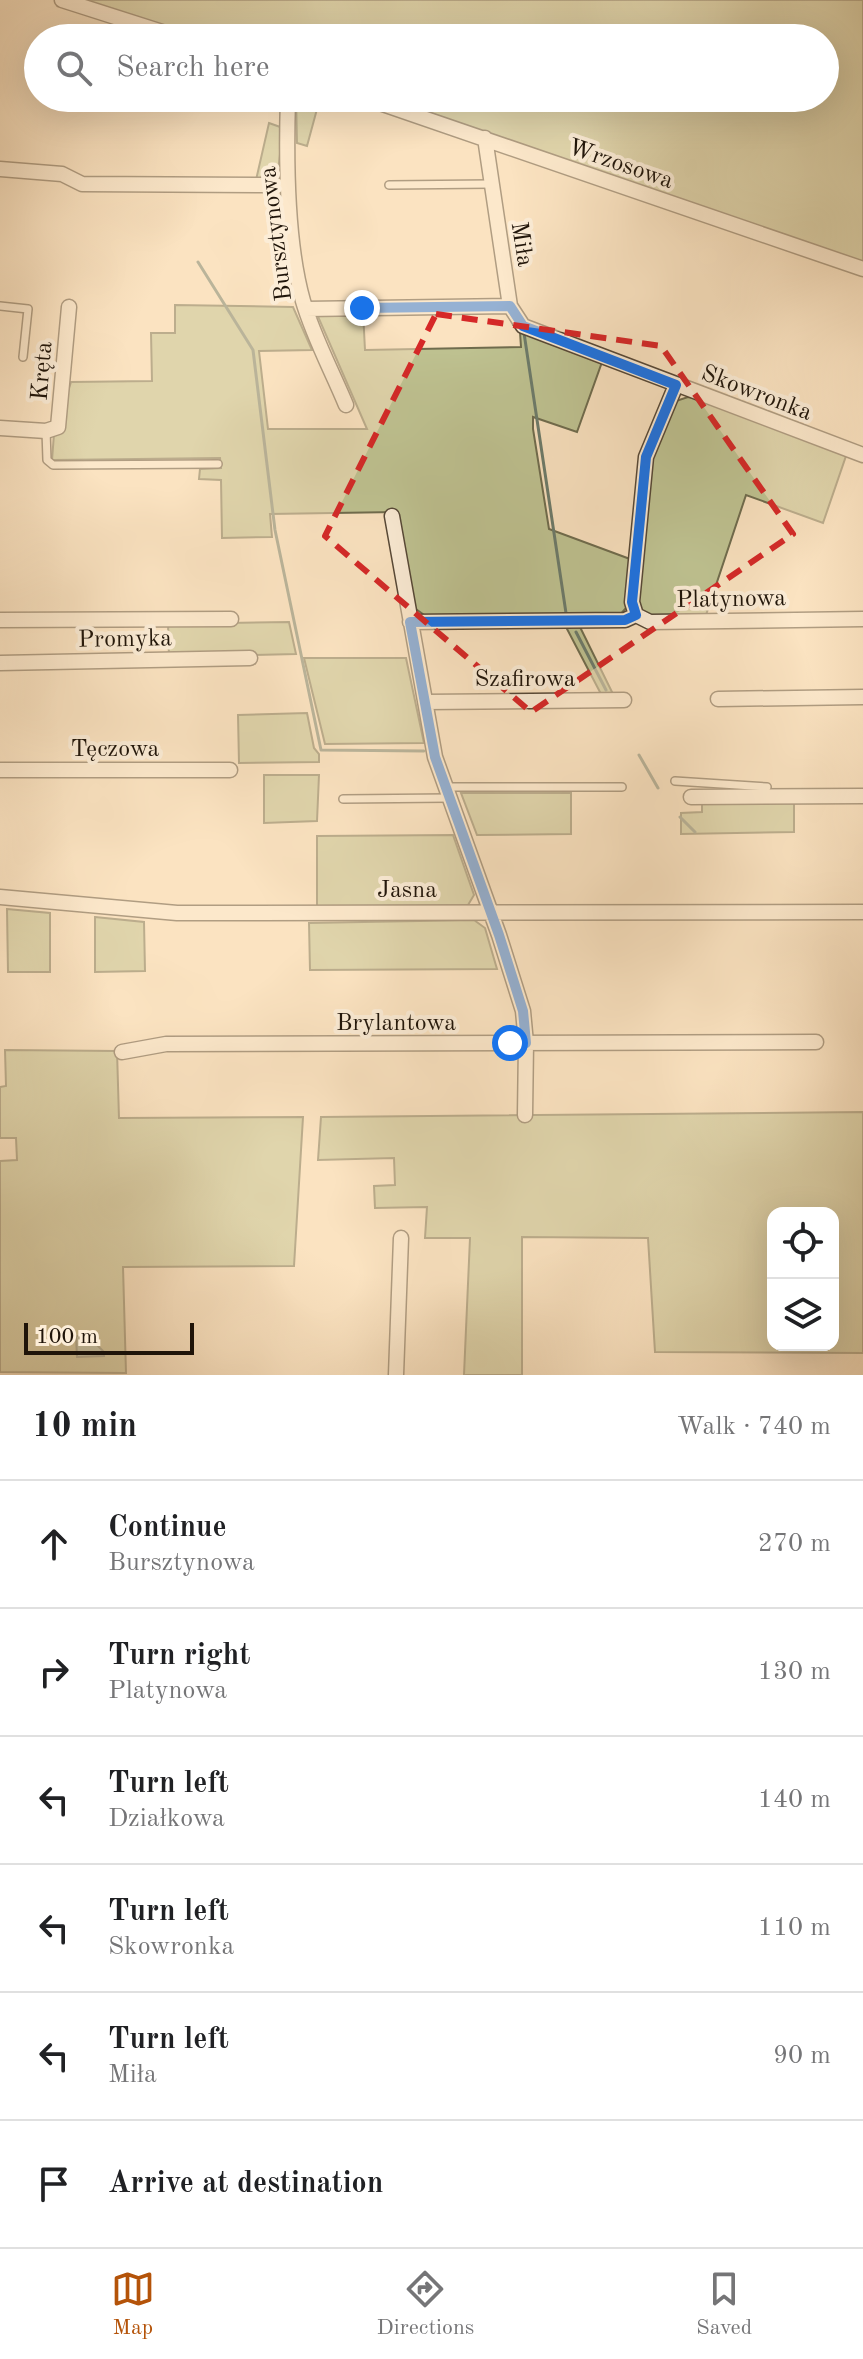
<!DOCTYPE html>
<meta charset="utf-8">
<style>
:root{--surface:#fff;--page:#f6f6f6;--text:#202124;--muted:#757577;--line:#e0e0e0;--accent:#b45309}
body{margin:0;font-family:"Old Standard TT",serif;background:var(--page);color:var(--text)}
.controls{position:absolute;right:24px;bottom:24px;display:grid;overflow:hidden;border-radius:16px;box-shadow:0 8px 32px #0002}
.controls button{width:72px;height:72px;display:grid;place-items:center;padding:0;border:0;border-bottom:2px solid var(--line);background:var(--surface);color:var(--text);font:40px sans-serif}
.scale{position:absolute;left:24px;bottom:20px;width:170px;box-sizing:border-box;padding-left:8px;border:4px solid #1f1409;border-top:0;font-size:22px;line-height:28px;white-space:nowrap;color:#1f1409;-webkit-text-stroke:6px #fcedd7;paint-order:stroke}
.stop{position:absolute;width:24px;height:24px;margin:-18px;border:6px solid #1a73e8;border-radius:50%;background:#fff}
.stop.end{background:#1a73e8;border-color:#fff;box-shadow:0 2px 8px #0008}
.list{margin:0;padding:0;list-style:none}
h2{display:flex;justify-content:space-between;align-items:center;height:104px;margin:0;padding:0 32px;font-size:34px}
h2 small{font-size:26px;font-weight:400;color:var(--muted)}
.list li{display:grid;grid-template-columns:52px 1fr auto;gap:24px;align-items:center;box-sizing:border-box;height:128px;padding:0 32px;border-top:2px solid var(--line)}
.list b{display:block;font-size:30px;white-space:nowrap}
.list p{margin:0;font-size:26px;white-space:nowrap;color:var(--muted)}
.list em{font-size:26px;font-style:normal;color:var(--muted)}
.icon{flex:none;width:44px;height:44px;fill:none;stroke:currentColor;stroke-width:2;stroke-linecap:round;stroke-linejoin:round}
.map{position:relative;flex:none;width:863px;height:1375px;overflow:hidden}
.search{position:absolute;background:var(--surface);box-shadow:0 8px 32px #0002;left:24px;right:24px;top:24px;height:88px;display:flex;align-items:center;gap:20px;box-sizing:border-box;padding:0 28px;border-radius:44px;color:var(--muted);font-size:30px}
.sheet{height:872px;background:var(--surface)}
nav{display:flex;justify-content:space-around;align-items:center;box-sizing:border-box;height:112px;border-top:2px solid var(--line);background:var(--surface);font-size:22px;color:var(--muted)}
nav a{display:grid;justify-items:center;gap:4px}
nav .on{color:var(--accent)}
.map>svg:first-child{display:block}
.green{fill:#bfc392;stroke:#6f6c4e;stroke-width:2;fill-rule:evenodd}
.water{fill:#a0bfad;stroke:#6c7b6b;stroke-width:2}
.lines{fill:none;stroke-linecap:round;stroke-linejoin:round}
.stream{stroke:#6c7b6b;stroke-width:3}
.lane-casing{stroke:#564837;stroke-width:10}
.street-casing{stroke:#564837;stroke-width:17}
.lane{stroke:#fcedd7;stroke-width:7}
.street{stroke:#fcedd7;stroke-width:14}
.route{stroke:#1a73e8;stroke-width:10}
.marked{fill:none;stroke:#d62828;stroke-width:6;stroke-dasharray:16 10;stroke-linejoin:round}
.labels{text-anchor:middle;stroke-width:8;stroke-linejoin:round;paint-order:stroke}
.street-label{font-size:24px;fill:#1f1409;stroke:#fcedd7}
</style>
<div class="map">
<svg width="863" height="1375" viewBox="0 0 863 1375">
<rect width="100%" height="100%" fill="#fbe3c1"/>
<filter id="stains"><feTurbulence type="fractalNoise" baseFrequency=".0025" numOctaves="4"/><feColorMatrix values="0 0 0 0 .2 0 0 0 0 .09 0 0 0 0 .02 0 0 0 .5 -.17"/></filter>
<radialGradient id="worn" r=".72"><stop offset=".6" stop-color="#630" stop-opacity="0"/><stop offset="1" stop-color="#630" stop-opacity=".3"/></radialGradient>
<path class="green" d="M75 0H863V264L375 98H825V38H191Z
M296 98H320L307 146 297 143Z
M269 123 283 128 277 180H256Z
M175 305 293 307 312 350 259 351 268 429H367L316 312 363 311 365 350 521 347 520 332 602 362 577 432 533 417V429L549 529 630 559 626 608 619 616 427 617 413 607 396 512 270 514 272 537 222 538 221 480 199 479 200 469 221 468 220 458 52 460 54 434 71 382 152 381 151 333H175Z
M688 397 702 399 847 453 823 523 746 495 706 615 652 616 637 609 650 462 676 401Z
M289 622 296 654 169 657 168 624Z
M566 627H580L613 694H601Z
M304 658H406L424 743 325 744Z
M307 713 314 748 319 754V762L239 763 238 715Z
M264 775H319L317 821 264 823Z
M461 793H571V834L477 835Z
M702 801H794V832L681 834V813L702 812Z
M453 835 474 895 468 905 317 906V836Z
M7 909 50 913V972H8Z
M95 917 144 922 145 971 95 972Z
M474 920 485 928 497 969 310 970 309 923Z
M5 1050 117 1051 119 1118 303 1117 294 1266 123 1267 126 1373 0 1372V1161L17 1160 16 1138H0V1087L6 1086Z
M863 1112V1353L655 1352 648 1238 522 1237V1375H464L470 1238H425L427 1207 375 1208 374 1186 395 1185 394 1158 318 1160 321 1117ZM773 1213H833V1345H773Z"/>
<path class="water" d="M96 1335 97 1345 103 1351 104 1356 77 1357 76 1336Z"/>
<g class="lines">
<path class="stream" d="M198 262 253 350 275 530 321 750 424 751
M524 333 566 613
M576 632 606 690
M639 755 658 788
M680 817 695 832"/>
<g class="lane-casing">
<path id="lane" d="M389 185 491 184
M0 306 28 309 23 357
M46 431 47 460 53 465 218 464
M675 781 767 787
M446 787H622
M343 799 449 798"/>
</g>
<g class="street-casing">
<path id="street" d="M62 0 181 38
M288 98C286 160 286 241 303 301 313 336 332 371 346 405
M365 98 863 269
M485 138 510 306 523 326 863 455
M0 169 62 174 82 184 276 185
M306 309 510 306
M0 428 46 431 58 427 69 307
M392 516 435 757 499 935 523 1011 526 1043 525 1115
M636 615 632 602 646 457 676 385
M636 615 650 622 863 619
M0 620 231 619
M410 622 625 620 636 615
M0 663 250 658
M718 699 863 697
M425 702 624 700
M0 770H230
M691 797 863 796
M0 897 177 913 863 912
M122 1052 166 1044 816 1042
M396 1375 401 1238"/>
</g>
<use href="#lane" class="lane"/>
<use href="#street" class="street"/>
</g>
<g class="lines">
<path class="route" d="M362 308 510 306 523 326 676 385 646 457 632 602 636 615 625 620 410 622 435 757 499 935 523 1011 526 1043H510"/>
</g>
<path d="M0 0H863V1375H0ZM436 314 661 346 793 534 531 712 325 536Z" fill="#fbe3c1" fill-opacity=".55" fill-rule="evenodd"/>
<path class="marked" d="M436 314 661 346 793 534 531 712 325 536Z"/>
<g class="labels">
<g class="street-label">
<text transform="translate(621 163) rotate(19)" y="8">Wrzosowa</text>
<text transform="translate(275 234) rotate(-97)" y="8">Bursztynowa</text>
<text transform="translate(523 244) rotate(81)" y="8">Miła</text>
<text transform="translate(41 371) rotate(-85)" y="8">Kręta</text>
<text transform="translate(757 392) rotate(21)" y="8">Skowronka</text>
<text transform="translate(731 598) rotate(-1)" y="8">Platynowa</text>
<text transform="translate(125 638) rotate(-1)" y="8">Promyka</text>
<text x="525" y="686">Szafirowa</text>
<text x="115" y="756">Tęczowa</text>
<text x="407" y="897">Jasna</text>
<text x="396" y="1030">Brylantowa</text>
</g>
</g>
<rect width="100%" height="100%" filter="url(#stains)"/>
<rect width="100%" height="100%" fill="url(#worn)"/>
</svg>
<div class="controls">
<button><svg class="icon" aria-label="locate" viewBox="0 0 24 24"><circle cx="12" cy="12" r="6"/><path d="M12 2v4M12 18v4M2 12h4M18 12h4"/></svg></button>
<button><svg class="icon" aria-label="layers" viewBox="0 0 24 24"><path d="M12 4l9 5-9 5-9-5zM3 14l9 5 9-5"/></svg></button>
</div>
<div class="scale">100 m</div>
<div class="stop" style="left:510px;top:1043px"></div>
<div class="stop end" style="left:362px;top:308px"></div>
<div class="search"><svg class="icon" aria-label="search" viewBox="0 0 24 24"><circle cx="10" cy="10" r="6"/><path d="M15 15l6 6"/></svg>Search here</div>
</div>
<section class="sheet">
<h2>10 min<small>Walk · 740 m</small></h2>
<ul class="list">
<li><svg class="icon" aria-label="ahead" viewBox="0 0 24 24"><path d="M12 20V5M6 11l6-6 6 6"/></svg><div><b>Continue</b><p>Bursztynowa</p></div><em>270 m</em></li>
<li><svg class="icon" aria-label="right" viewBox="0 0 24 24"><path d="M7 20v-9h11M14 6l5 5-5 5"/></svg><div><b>Turn right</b><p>Platynowa</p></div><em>130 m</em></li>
<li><svg class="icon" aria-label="left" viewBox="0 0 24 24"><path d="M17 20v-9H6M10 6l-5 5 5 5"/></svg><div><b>Turn left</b><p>Działkowa</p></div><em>140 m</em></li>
<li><svg class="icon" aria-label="left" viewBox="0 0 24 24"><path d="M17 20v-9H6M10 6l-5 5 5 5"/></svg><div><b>Turn left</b><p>Skowronka</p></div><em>110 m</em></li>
<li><svg class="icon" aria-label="left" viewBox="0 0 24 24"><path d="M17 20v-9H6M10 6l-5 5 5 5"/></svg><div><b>Turn left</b><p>Miła</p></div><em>90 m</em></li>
<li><svg class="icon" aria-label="arrive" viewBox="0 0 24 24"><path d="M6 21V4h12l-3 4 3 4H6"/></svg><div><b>Arrive at destination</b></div></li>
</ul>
</section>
<nav>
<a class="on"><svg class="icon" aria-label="map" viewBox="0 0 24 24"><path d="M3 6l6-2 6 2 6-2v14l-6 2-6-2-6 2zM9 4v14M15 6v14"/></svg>Map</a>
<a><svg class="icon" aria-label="directions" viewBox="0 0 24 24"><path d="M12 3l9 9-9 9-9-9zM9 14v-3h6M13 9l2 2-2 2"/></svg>Directions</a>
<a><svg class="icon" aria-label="saved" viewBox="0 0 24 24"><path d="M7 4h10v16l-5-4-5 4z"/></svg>Saved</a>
</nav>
